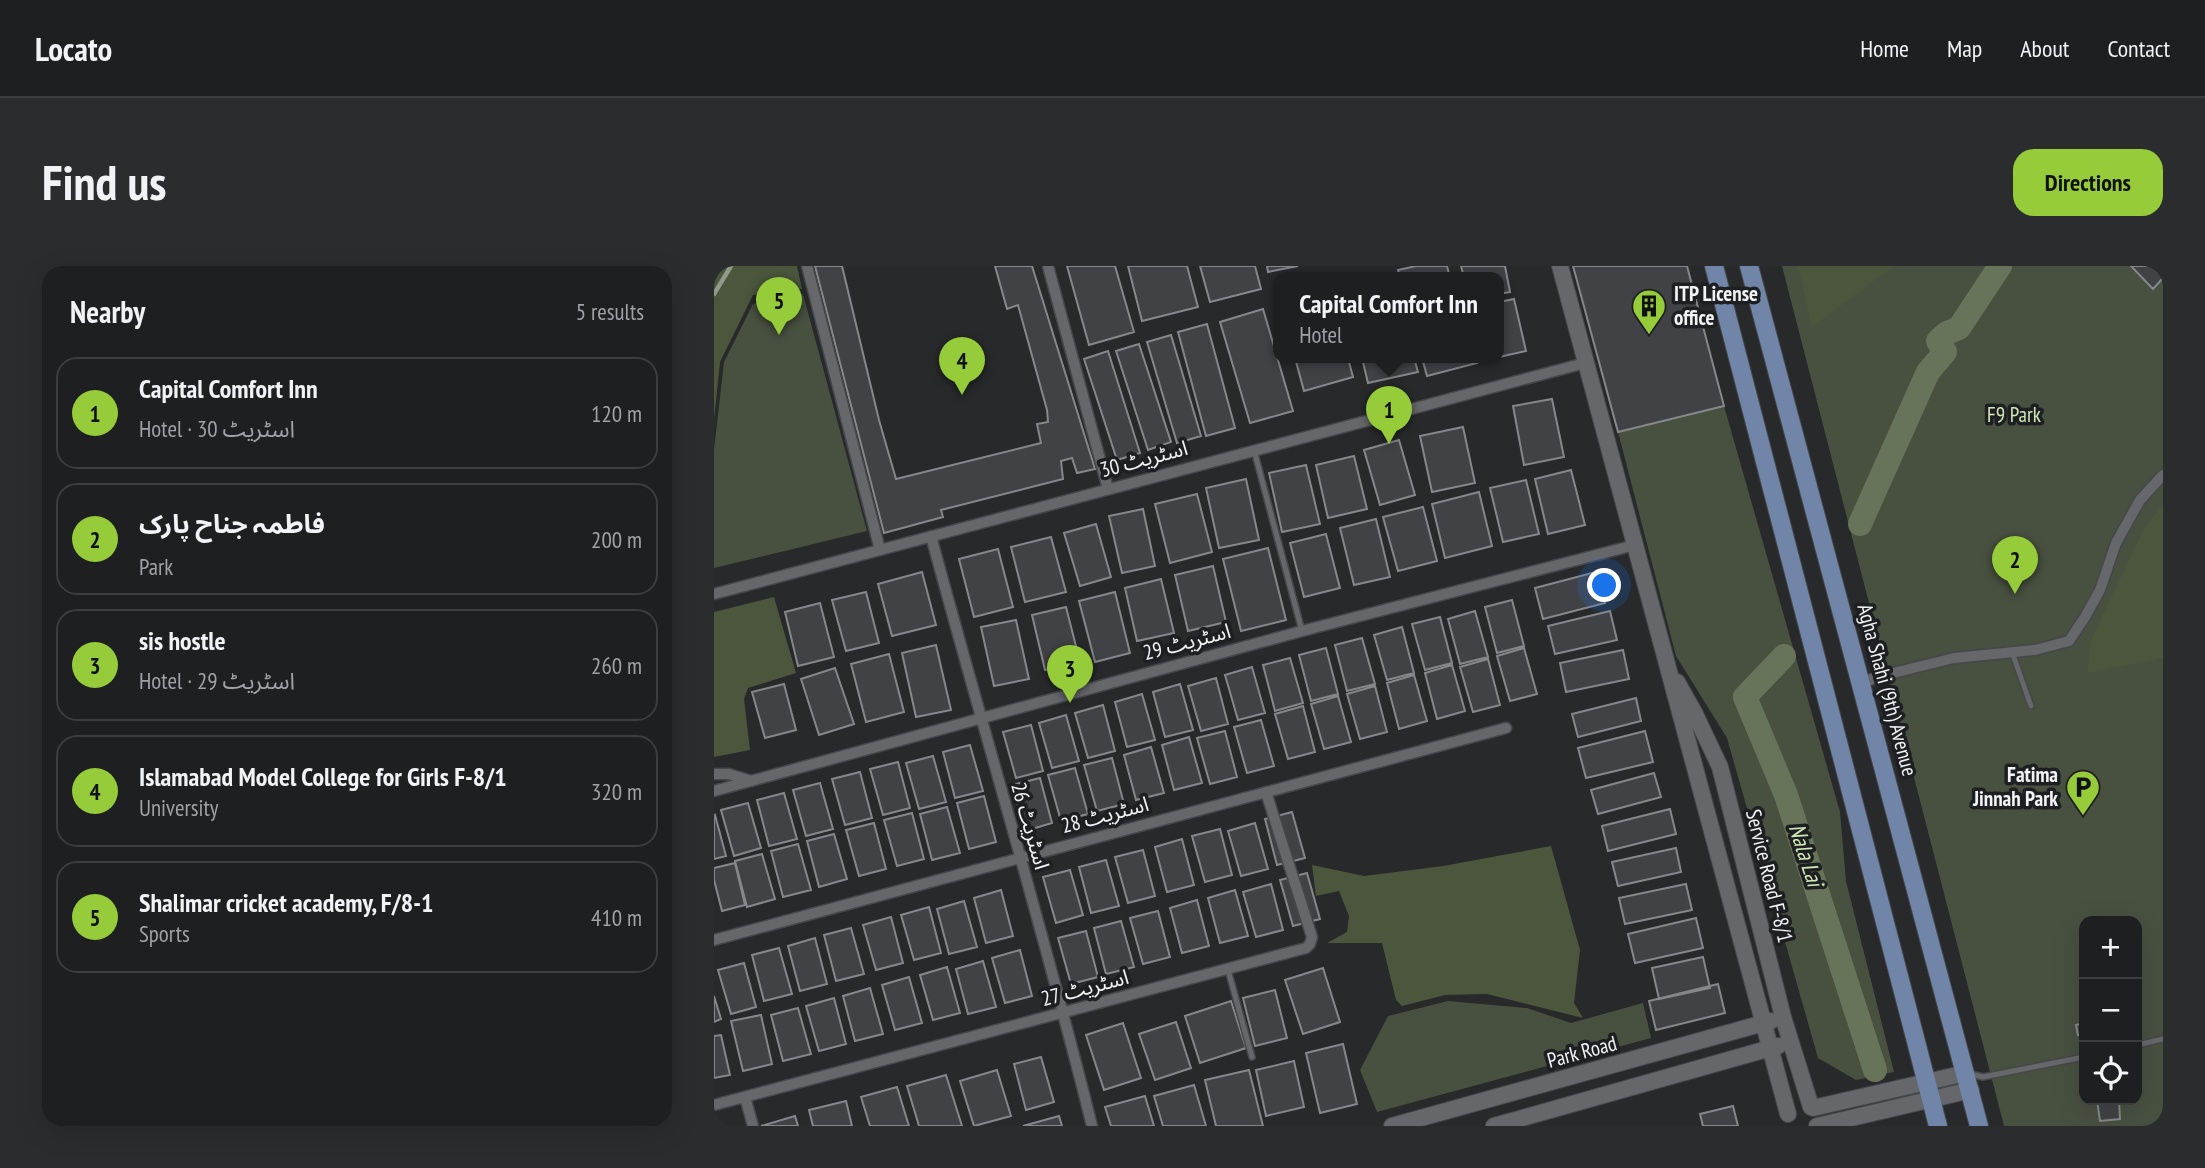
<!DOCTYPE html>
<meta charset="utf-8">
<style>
:root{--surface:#1d1f20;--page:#2a2c2d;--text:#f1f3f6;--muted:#a0a2a5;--line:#3b3d3e;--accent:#96cc3a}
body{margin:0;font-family:"PT Sans Narrow","Noto Sans Arabic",sans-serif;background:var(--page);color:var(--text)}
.controls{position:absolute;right:21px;bottom:21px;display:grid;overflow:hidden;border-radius:14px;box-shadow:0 7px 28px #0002}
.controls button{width:63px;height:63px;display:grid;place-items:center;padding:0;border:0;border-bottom:2px solid var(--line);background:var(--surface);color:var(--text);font:35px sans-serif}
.you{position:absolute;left:891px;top:320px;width:24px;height:24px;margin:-18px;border:5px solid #fff;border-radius:50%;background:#1a73e8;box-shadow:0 0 0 10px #1a73e833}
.badge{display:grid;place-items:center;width:46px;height:46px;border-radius:50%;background:var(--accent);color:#111;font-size:23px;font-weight:700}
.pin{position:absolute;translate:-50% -58px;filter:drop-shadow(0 2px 4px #0008)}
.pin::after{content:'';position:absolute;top:37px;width:24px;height:21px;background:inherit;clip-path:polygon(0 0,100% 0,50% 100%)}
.popup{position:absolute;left:559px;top:6px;width:231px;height:91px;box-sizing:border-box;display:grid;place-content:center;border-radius:14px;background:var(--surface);filter:drop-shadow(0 2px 5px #0005);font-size:23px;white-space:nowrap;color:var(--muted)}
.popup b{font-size:26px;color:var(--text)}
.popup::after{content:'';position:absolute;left:50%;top:100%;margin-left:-14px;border:14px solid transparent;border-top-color:var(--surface)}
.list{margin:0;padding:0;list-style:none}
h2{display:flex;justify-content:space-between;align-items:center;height:91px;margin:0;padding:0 28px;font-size:30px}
h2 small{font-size:23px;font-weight:400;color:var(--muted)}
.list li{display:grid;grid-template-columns:46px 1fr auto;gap:21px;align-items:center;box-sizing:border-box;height:112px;margin:0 14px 14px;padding:0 14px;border:2px solid var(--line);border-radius:21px}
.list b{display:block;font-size:26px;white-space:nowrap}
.list p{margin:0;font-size:23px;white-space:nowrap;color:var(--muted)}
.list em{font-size:23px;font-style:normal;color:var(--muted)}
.icon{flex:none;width:38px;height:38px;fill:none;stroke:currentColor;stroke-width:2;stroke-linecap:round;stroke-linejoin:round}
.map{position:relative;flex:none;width:1449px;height:860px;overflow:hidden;border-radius:21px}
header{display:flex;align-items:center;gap:42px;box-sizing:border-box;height:98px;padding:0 35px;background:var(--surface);border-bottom:2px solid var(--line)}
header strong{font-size:33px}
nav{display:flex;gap:38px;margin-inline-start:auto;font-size:24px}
.intro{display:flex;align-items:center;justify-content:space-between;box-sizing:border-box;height:168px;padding:0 42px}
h1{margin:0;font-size:49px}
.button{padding:18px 32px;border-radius:21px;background:var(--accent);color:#111;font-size:24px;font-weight:700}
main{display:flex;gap:42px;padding:0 42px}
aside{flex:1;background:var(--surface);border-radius:21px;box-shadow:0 7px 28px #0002}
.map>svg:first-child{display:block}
.green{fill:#485040;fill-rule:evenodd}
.forest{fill:#4b563d}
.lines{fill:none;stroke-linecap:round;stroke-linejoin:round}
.stream{stroke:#919a88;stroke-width:4.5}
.river{stroke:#687459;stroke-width:24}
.building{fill:#414245;stroke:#85878a;stroke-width:2}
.lane-casing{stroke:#46474a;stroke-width:8}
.street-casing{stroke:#46474a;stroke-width:13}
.secondary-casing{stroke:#46474a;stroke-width:18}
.primary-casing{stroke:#46474a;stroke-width:20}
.lane{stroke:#65676a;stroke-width:5}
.street{stroke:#65676a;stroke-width:10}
.secondary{stroke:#65676a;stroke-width:16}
.primary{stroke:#7085a8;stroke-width:18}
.labels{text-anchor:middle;stroke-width:7;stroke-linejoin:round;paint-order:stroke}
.poi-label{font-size:21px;font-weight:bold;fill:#f2f3f5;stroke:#1e1f22;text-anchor:start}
.park-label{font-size:21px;fill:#d1e8b5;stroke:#1e1f22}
.street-label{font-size:21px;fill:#f2f3f5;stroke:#1e1f22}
.water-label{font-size:23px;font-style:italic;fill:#d1e9b6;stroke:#1e1f22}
</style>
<header>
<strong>Locato</strong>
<nav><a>Home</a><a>Map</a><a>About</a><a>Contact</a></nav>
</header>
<div class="intro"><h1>Find us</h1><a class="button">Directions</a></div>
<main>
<aside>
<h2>Nearby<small>5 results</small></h2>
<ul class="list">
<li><span class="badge">1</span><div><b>Capital Comfort Inn</b><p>Hotel · اسٹریٹ 30</p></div><em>120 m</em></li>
<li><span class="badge">2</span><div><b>فاطمہ جناح پارک</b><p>Park</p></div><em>200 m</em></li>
<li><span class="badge">3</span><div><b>sis hostle</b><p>Hotel · اسٹریٹ 29</p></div><em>260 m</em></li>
<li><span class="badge">4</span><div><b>Islamabad Model College for Girls F-8/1</b><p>University</p></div><em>320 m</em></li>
<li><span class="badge">5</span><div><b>Shalimar cricket academy, F/8-1</b><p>Sports</p></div><em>410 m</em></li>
</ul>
</aside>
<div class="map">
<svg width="1449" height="860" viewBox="0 0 1449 860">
<rect width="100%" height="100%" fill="#27292b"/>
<path class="green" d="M1068 0H1449V860H1290ZM1370 655H1423V834H1370Z
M89 28 153 265 0 302V184L10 96 39 38Z
M1010 140 1126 546 1132 615 1180 806 1142 814 1104 792 1013 472 962 390 904 166Z
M734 735 813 742 857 757 929 737 937 772 663 846 646 804 674 750Z"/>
<path class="forest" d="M0 0H83L88 23 39 29 6 96 0 154Z
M1084 0H1180L1098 61Z
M1449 239V392L1373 407 1377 374 1430 262Z
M60 331 82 407 34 422 30 433 36 484 0 491V346Z
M837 580 866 684 860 737 869 752 773 728 731 729 688 740 682 734 668 677H613L633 666 635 650 625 625 602 630 598 599 650 610 729 600Z"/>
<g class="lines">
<path class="stream" d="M0 28 17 0"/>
<path class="river" d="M1146 258 1214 106 1231 86 1224 75 1233 67 1245 62 1286 0
M1070 390 1031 431 1072 529 1161 804"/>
</g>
<path class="building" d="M101 0H128L165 154 182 213 327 177 323 158 334 156 333 144 304 39 293 43 281 0H318L381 203 363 207 358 192 347 195 349 213 227 244 229 251 170 267Z
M353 0H401L420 66 375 79Z
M414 0H473L484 41 428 55Z
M486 0H541L547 23 496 36Z
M553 0H584L554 6Z
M702 0H733L736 12H686L684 4Z
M747 0H791L796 26 785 28V12H750Z
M859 0H973L1010 140 904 166Z
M1417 0H1449V12L1439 23Z
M800 33 812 85 785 91V36Z
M549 43 579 145 536 157 506 56Z
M493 58 521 162 492 170 464 66Z
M457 69 487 170 463 177 433 76Z
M425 78 457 176 434 184 402 85Z
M394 85 426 187 403 194 370 93Z
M581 92H634L639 111 590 125Z
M648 92H700L704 106 654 117Z
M708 92H762L763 97 713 110Z
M838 133 850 191 810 199 799 140Z
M749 161 761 217 718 226 706 170Z
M685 174 701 229 666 239 650 184Z
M640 190 653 243 614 252 602 199Z
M592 199 606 258 568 266 555 207Z
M857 204 871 259 834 268 821 213Z
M532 213 545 274 505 282 492 222Z
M812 214 825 268 789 276 776 222Z
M765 226 778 280 731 292 718 238Z
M483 228 498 286 456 297 441 238Z
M709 241 723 295 684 305 669 251Z
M429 243 441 300 408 307 395 250Z
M662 253 676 311 640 319 626 262Z
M382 258 397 311 366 320 350 267Z
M612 268 626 322 590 331 576 277Z
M337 271 352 326 311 336 297 281Z
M554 282 572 354 527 365 509 293Z
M284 283 299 341 260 351 245 293Z
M499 300 512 356 474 365 461 309Z
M208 306 222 359 178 370 164 318Z
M882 306 891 337 829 353 821 322Z
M447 313 460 367 423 375 411 322Z
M152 326 165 377 132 385 118 334Z
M401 326 416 387 381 396 365 335Z
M798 334 810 380 783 387 771 341Z
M106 337 120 391 84 400 71 346Z
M352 341 366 396 331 404 318 349Z
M761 345 774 391 746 398 734 353Z
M896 345 903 374 841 388 834 360Z
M726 351 738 397 711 404 698 358Z
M302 354 315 413 280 420 267 361Z
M688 361 700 407 673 414 660 369Z
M648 372 661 418 633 425 621 379Z
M222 379 237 444 202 451 188 387Z
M612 382 624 428 597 435 585 389Z
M810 382 823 428 796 435 783 390Z
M909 384 915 413 852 426 846 397Z
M175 388 190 446 152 456 137 398Z
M576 392 589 437 561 445 549 399Z
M774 393 786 439 759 446 746 401Z
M738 399 751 445 723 453 711 407Z
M538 401 551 447 524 454 511 409Z
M121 402 140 458 105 469 87 413Z
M700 409 713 455 685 463 673 417Z
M502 412 514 458 487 465 474 420Z
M70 418 82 464 51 472 38 426Z
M466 418 479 464 451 471 439 426Z
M661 420 673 466 646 473 633 428Z
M428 428 441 474 413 481 401 436Z
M624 430 637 476 610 483 597 438Z
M922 432 927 455 864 471 858 448Z
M389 439 401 485 374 492 361 447Z
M589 440 601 486 574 493 561 448Z
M352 449 365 495 338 502 325 457Z
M547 454 560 500 533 507 520 461Z
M317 459 329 505 302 512 289 466Z
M511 465 523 511 496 518 483 472Z
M931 465 939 496 872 512 864 482Z
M475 471 488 517 460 524 448 479Z
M256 479 269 525 241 532 229 486Z
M437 481 450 527 422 534 410 489Z
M219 490 232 536 205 543 192 497Z
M398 492 410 538 383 545 370 499Z
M184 496 196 542 169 549 156 503Z
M361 502 374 548 347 555 334 509Z
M146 506 158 552 131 559 118 513Z
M940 507 947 531 884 548 877 524Z
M326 512 338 557 311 565 298 519Z
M106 517 119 563 92 570 79 524Z
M70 527 83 573 55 580 43 534Z
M270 530 282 576 255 583 243 537Z
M34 537 47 582 20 590 7 544Z
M233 541 246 587 218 594 206 548Z
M956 543 962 568 894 585 888 560Z
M578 546 591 592 563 599 551 553Z
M198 547 210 593 183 600 170 554Z
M1 549 12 590 0 593V550Z
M160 557 172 603 145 610 132 564Z
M541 557 554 603 527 610 514 565Z
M506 563 518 609 491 616 478 570Z
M120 568 133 613 105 621 93 575Z
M468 573 480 619 453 626 441 581Z
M84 578 97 624 69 631 57 585Z
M962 582 967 606 904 620 898 596Z
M429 584 441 630 414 637 401 591Z
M48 588 61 633 33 641 21 595Z
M392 594 405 640 377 647 365 601Z
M21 597 31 639 8 645 0 614V602Z
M356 604 369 649 342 657 329 611Z
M593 607 606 653 579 660 566 614Z
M557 618 569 664 542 671 529 626Z
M972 618 978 644 911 658 905 632Z
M287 624 299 670 272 677 260 632Z
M521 624 534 670 506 677 494 632Z
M483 634 495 680 468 687 456 642Z
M250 635 263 681 235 688 223 643Z
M215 641 227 687 200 694 187 649Z
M444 645 456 691 429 698 416 652Z
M177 651 189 697 162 704 149 659Z
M982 652 989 682 921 697 914 668Z
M407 655 420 701 392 708 380 662Z
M137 662 150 708 122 715 110 669Z
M372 665 384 711 357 718 344 672Z
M101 672 113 718 86 725 74 680Z
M65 682 78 728 50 735 38 689Z
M306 684 318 730 291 737 278 692Z
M989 691 996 722 945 733 938 702Z
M269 695 282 741 254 748 242 703Z
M30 697 42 741 17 748 4 704Z
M233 701 246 747 219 754 206 709Z
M609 702 626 756 589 768 571 714Z
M195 711 208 757 181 764 168 719Z
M1004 718 1011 747 942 764 935 735Z
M156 722 169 768 141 775 129 730Z
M561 724 573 772 541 780 529 732Z
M0 730 7 753 0 756Z
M120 732 132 778 105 785 92 740Z
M517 735 532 782 486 797 471 750Z
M84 742 97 788 69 795 57 749Z
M47 749 58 798 29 805 17 755Z
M462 756 477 802 441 814 425 768Z
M409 757 427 812 390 824 372 769Z
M1370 757V768L1364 769 1362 759Z
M7 769 16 809 0 812V770Z
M629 778 643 838 606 847 592 787Z
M327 791 340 836 312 844 300 798Z
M580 795 590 841 552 850 542 804Z
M283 804 297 850 260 860 246 815Z
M535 804 549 860H502L491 814Z
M232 809 248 860H205L193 820Z
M480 819 492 860H449L440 830Z
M183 821 195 860H156L147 831Z
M431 830 440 860H397L391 841Z
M1383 834H1405L1406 853 1386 855Z
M132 835 138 860H99L95 844Z
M1019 840 1024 860H989L986 848Z
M81 850 84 860H47Z
M345 850 348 860H309Z"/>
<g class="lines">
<g class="lane-casing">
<path id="lane" d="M540 184 588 365
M1298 386 1317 440
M514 704 538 791
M1423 779 1449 773
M1253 807 1269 811 1370 791"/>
</g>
<g class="street-casing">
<path id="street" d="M93 0 166 284
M334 0 394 223
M217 270C270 467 329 662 378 860
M0 328 871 97
M1148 417 1163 411 1240 392 1321 384 1355 375 1371 351 1386 324 1402 277 1426 234 1449 209
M0 508H15L37 515
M0 525 588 365 921 279
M0 674 792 462
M31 831 39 860
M0 839 592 682 596 678 598 671 552 526"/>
</g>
<g class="secondary-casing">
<path id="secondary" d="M846 0 1074 848
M963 416 981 448 1006 501 1069 751 1097 841
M1099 842 1252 807
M678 860 1057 755
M780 860 1064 780
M1103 860 1257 824"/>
</g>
<g class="primary-casing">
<path id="primary" d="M1000 0 1224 860
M1035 0 1265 860"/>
</g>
<use href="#lane" class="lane"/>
<use href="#street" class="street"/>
<use href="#secondary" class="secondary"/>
<use href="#primary" class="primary"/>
</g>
<defs>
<g id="building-pin" transform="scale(1.75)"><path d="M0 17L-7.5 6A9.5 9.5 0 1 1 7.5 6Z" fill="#96cc3a" stroke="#1e1f22"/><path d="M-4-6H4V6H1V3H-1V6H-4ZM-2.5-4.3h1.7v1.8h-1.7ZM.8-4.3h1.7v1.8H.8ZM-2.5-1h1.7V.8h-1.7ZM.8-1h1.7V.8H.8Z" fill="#111"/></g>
<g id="parking-pin" transform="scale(1.75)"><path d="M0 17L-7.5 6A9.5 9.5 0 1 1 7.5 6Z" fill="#96cc3a" stroke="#1e1f22"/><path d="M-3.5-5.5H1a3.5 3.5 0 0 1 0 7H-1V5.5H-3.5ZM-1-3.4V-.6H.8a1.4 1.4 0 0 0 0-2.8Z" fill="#111"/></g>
</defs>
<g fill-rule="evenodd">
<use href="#building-pin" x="935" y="40"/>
<use href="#parking-pin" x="1369" y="521"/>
</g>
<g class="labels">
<g class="poi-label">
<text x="960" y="35">ITP License<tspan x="960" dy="24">office</tspan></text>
<text x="1344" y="516" text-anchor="end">Fatima<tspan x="1344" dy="24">Jinnah Park</tspan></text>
</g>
<g class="park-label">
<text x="1300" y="156">F9 Park</text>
</g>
<g class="street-label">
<text transform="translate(430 193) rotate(-15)" y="7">اسٹریٹ 30</text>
<text transform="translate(473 376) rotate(-15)" y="7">اسٹریٹ 29</text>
<text transform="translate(1173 424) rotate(75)" y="7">Agha Shahi (9th) Avenue</text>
<text transform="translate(391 549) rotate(-15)" y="7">اسٹریٹ 28</text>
<text transform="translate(316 560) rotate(74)" y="7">اسٹریٹ 26</text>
<text transform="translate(1055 610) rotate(76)" y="7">Service Road F-8/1</text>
<text transform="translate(371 722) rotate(-15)" y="7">اسٹریٹ 27</text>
<text transform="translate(868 786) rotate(-15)" y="7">Park Road</text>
</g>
<g class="water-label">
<text transform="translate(1092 589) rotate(72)" y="8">Nala Lai</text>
</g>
</g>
</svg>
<div class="controls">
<button>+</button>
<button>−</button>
<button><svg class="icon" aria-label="locate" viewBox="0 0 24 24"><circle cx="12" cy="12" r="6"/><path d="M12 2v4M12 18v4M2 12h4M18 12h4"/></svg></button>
</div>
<div class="you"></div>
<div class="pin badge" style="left:675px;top:178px">1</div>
<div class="popup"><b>Capital Comfort Inn</b>Hotel</div>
<div class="pin badge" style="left:1301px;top:328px">2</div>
<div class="pin badge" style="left:356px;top:437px">3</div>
<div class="pin badge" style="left:248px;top:129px">4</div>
<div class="pin badge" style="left:65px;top:69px">5</div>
</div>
</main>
